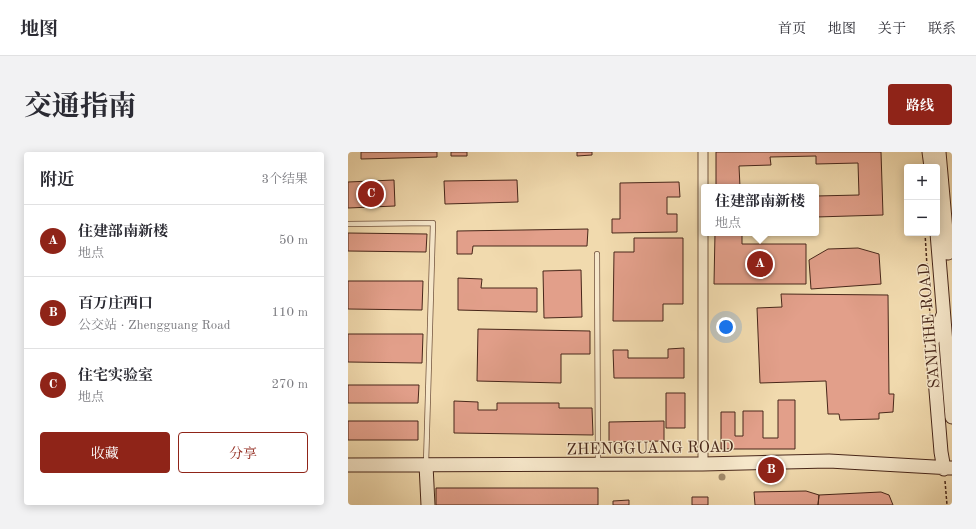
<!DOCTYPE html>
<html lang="zh">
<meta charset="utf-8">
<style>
:root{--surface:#fff;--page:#f2f2f3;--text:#2b2b33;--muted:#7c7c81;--line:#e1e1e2;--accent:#8f2418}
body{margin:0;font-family:"Old Standard TT","Noto Serif SC",serif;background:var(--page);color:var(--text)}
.controls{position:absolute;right:12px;top:12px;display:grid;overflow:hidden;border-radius:4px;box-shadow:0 2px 10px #0003}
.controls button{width:36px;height:36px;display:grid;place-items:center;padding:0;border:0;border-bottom:1px solid var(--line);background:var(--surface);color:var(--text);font:20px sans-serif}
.you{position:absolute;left:378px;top:175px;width:14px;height:14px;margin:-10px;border:3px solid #fff;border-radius:50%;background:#1a73e8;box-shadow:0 0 0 6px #1a73e833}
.badge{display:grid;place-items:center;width:26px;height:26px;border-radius:50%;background:var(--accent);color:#fff;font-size:13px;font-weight:700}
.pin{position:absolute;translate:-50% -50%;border:2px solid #fff;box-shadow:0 1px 4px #0006}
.popup{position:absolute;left:353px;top:32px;width:118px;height:52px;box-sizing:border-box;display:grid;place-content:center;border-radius:4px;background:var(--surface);filter:drop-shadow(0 1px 3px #0005);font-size:13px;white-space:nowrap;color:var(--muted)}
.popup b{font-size:15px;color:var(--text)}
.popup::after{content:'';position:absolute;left:50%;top:100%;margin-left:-8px;border:8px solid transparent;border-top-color:var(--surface)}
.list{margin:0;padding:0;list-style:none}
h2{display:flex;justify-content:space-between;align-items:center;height:52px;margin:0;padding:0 16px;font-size:17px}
h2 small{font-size:13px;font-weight:400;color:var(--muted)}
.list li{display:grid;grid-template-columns:26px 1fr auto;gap:12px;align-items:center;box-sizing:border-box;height:72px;padding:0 16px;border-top:1px solid var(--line)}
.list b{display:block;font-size:15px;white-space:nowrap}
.list p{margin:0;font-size:13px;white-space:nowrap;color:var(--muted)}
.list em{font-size:13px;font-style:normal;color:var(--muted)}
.actions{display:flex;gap:8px;padding:12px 16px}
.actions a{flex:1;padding:9px 0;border:1px solid var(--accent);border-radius:4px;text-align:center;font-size:14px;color:var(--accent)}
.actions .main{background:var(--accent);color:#fff}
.map{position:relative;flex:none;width:604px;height:353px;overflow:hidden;border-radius:4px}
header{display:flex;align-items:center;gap:24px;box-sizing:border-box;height:56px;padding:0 20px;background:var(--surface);border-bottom:1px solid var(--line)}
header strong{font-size:19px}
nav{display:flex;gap:22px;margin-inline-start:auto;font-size:14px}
.intro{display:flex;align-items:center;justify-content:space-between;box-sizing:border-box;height:96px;padding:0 24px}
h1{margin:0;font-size:28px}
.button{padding:10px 18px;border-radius:4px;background:var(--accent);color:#fff;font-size:14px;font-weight:700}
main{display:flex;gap:24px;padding:0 24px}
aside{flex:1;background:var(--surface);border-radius:4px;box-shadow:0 2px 10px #0003}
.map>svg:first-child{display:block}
.building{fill:#e29f8a;stroke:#48271a}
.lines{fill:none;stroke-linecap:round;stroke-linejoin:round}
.lane-casing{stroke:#72543f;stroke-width:6}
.street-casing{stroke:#72543f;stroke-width:11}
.secondary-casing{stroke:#48271a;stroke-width:15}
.path{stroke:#48271a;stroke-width:1.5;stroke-dasharray:3 2;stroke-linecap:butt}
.lane{stroke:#f6e7ca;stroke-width:4.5}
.street{stroke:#f6e7ca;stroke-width:9}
.secondary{stroke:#f6e7ca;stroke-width:13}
.tree{fill:#a08969}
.labels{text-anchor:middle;stroke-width:3;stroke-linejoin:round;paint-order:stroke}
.street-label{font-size:16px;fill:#48271a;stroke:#f6e7ca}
</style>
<header>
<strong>地图</strong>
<nav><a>首页</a><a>地图</a><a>关于</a><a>联系</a></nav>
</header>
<div class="intro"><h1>交通指南</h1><a class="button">路线</a></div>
<main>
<aside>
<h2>附近<small>3个结果</small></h2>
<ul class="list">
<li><span class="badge">A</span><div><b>住建部南新楼</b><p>地点</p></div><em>50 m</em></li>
<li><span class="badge">B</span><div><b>百万庄西口</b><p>公交站 · Zhengguang Road</p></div><em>110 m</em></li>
<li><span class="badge">C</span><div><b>住宅实验室</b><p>地点</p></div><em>270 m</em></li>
</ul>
<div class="actions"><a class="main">收藏</a><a>分享</a></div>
</aside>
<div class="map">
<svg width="604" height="353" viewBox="0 0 604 353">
<rect width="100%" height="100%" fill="#f1daae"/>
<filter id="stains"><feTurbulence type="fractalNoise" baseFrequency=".005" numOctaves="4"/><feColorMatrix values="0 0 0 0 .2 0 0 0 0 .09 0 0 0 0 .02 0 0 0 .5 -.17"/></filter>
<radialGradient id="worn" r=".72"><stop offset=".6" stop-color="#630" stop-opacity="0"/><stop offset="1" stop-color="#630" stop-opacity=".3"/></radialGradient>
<path class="building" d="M13 0H89V5L13 7Z
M103 0H119V4H103Z
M229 0H244V3L229 4Z
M368 0H533L535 63 468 65V44L511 43 510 11 468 12V4L422 5 423 13 391 14 392 35H368Z
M46 28 47 54 0 56V30Z
M169 28 170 50 97 52 96 29Z
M331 30 332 45H319V62H329V80L264 81V67H272V31Z
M240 77 239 94H125L124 102H109V79Z
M0 81 79 82 78 100 0 99Z
M367 81H394V92H458V132H366Z
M286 86H335V152H315V169H265L266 100H286Z
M510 96 531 102 533 132 463 137 461 108 480 97Z
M233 118 234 165 196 166 195 119Z
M110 126 134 127 133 136H189V160L110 158Z
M0 129H75L74 158 0 157Z
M433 142 540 143 541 242H546L545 260 531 261V267L492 268 491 262H480L478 229 412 231 409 156 434 155Z
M130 177 242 179V202H213V231L129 229Z
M0 182H75L74 211 0 210Z
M336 196V226H266L265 198H280V206H320V197Z
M0 233H71L70 251H0Z
M318 241H337V276H318Z
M430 248H447V297H373V260H387V284H395V259H415V286H430Z
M106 249 130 250V258H149V251H211V256H244L245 283 106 281Z
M0 269H70V288H0Z
M316 269V289L261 290V270Z
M88 336H250V353H88Z
M458 339 471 343 470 353H407L406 340Z
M533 340 541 343 545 353H470L471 343Z
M344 345H360V353H344Z
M281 348V353H265V349Z"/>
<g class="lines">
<g class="lane-casing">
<path id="lane" d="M0 72 85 71 78 312
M249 102 250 311"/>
</g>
<g class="street-casing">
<path id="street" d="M355 312V0"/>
</g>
<g class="secondary-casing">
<path id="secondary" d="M581 0 583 15
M591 0 600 101
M589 81 604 265
M595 163 584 190 593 300 596 317
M0 313 355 312 481 309 604 316
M78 313 80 353"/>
</g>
<path class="path" d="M577 81 582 163
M597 329 599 353"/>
<use href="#lane" class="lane"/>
<use href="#street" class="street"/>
<use href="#secondary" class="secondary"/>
</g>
<circle class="tree" cx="374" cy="325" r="3.5"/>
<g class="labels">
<g class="street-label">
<text transform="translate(580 174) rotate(-95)" y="6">SANLIHE ROAD</text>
<text transform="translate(302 295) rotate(-1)" y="6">ZHENGGUANG ROAD</text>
</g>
</g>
<rect width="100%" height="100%" filter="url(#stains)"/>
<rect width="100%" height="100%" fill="url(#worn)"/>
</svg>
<div class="controls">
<button>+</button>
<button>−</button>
</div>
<div class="you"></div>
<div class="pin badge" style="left:412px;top:112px">A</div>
<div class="popup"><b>住建部南新楼</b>地点</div>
<div class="pin badge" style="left:423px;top:318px">B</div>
<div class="pin badge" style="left:23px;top:42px">C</div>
</div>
</main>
